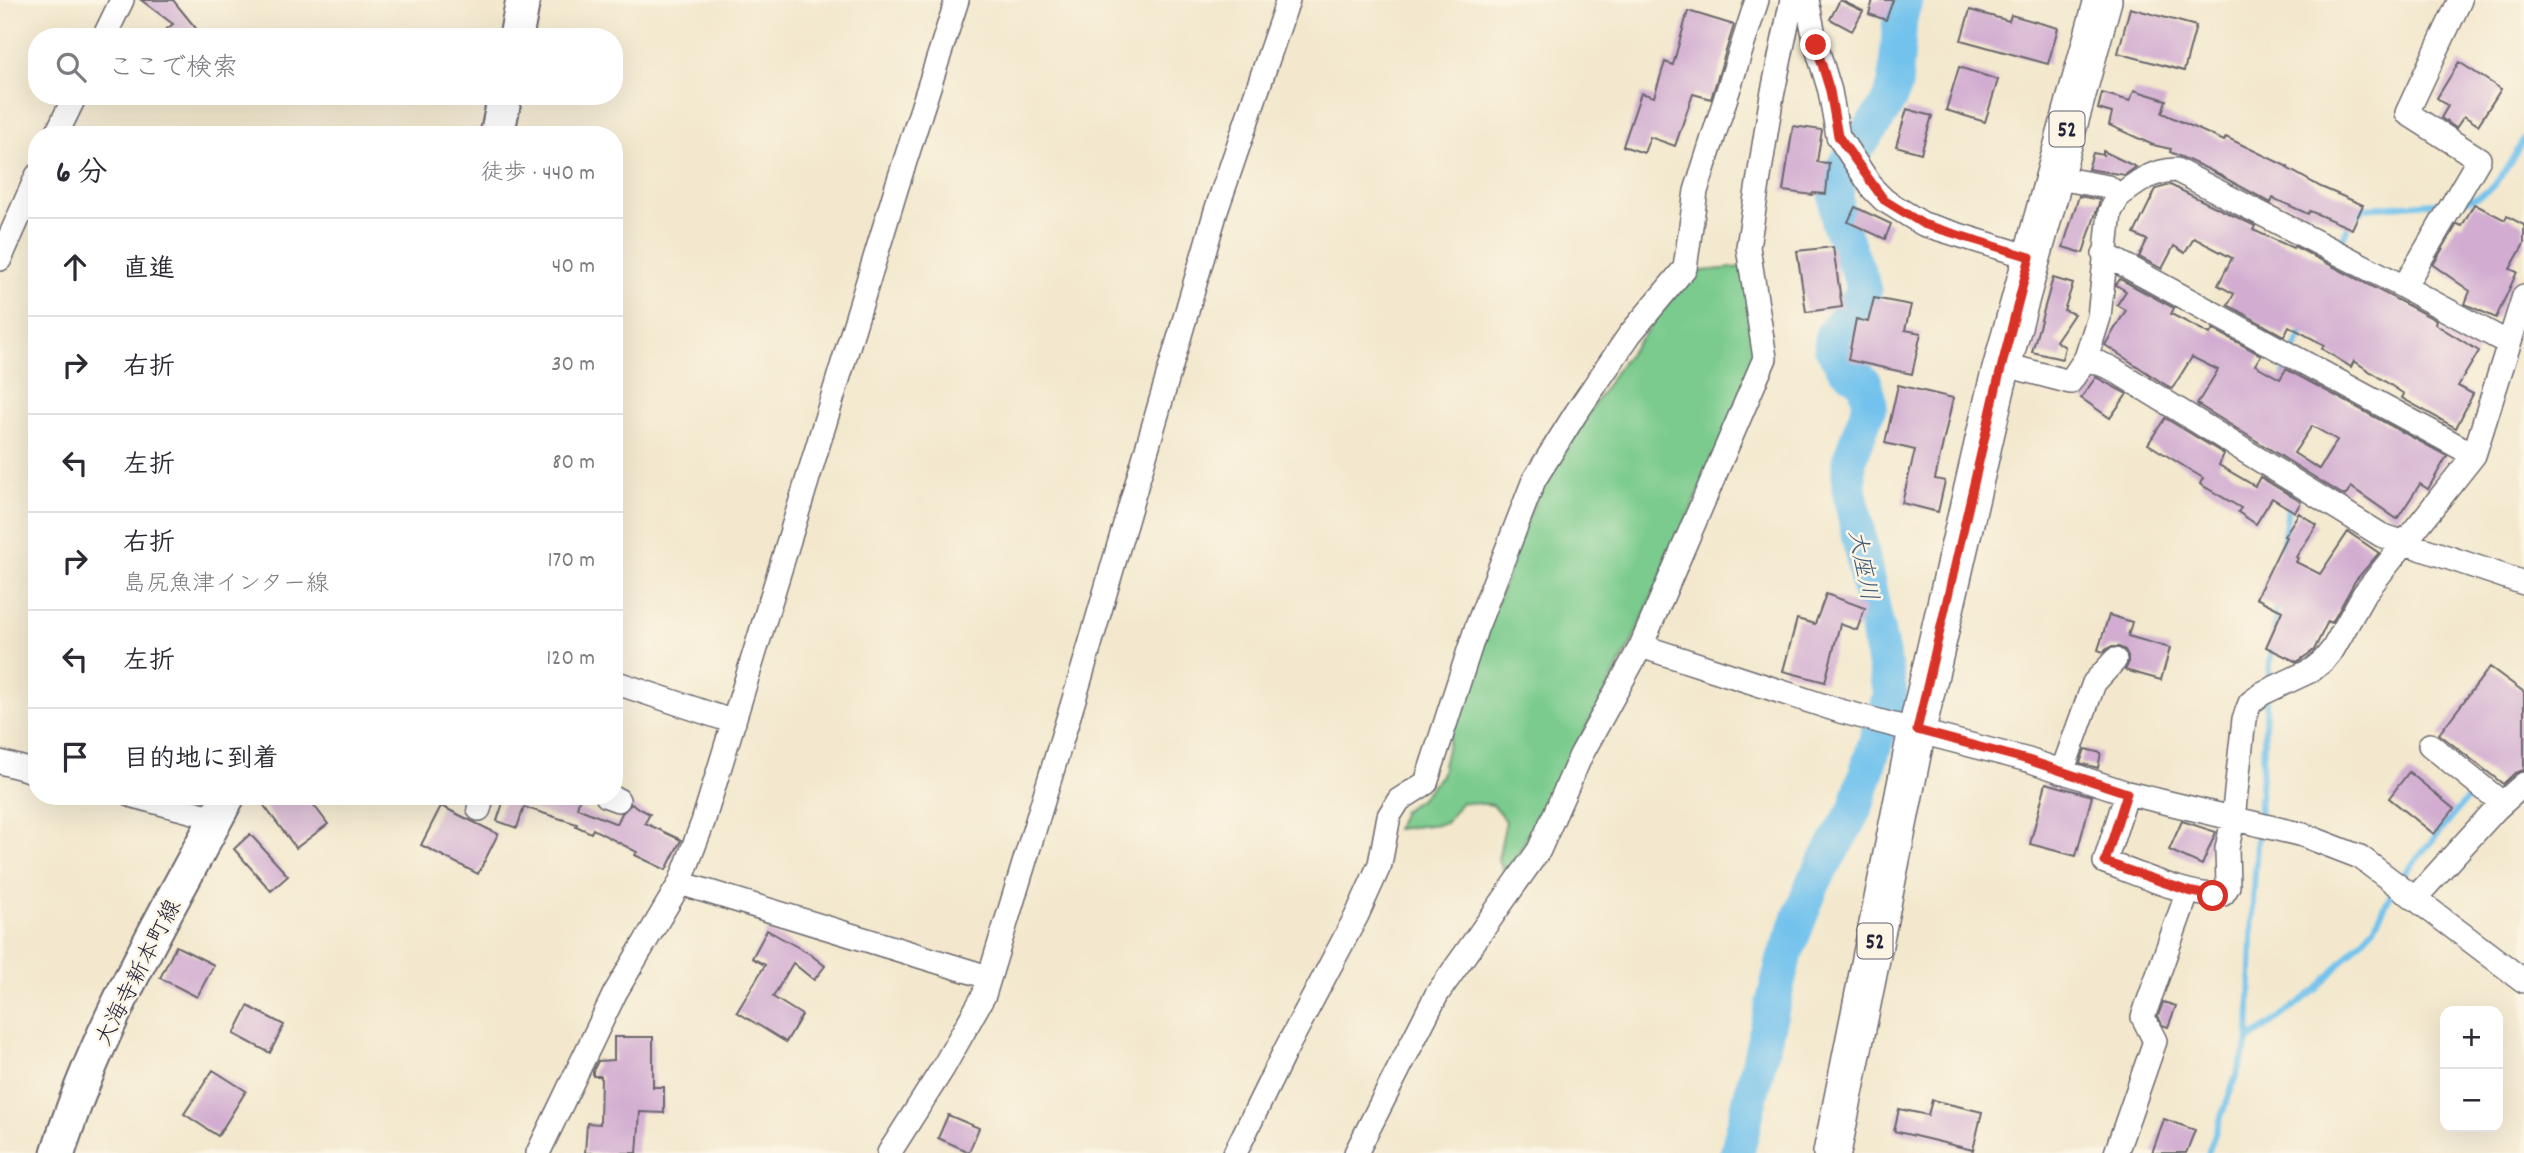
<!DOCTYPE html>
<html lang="ja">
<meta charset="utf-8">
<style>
:root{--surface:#fff;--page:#f7f7f7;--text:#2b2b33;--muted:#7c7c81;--line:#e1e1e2}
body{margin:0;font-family:Dekko,"Klee One",sans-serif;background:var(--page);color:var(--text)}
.controls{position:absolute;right:21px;bottom:21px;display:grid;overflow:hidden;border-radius:14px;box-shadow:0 7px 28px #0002}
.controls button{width:63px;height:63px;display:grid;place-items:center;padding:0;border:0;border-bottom:2px solid var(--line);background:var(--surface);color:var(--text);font:35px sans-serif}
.stop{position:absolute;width:21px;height:21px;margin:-16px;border:5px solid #d93025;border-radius:50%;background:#fff}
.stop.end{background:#d93025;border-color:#fff;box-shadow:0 2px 7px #0008}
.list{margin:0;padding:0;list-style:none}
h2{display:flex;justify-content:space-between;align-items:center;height:91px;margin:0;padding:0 28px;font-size:30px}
h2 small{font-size:23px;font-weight:400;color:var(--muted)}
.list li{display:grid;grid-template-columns:46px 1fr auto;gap:21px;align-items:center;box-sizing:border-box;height:98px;padding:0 28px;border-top:2px solid var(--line)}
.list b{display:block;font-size:26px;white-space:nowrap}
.list p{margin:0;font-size:23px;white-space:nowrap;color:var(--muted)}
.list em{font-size:23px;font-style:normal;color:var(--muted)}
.icon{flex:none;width:38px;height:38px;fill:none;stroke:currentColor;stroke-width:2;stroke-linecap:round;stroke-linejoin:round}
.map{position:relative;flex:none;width:2524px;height:1153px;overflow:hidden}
.search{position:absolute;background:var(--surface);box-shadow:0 7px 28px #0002;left:28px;top:28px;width:595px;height:77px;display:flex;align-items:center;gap:18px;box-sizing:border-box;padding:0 24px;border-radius:28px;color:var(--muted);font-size:26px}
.panel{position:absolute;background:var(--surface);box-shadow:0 7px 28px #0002;left:28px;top:126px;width:595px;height:679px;border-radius:28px}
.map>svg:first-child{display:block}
.green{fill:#7acb8d;stroke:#4e7664;stroke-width:2}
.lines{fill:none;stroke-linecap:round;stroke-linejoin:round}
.stream{stroke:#72c2ed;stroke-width:6}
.river{stroke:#72c2ed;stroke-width:35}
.building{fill:#d2add1;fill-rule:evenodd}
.street-casing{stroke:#6b676e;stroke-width:26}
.secondary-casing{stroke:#6b676e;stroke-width:37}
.primary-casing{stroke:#6b676e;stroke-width:40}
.street{stroke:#fff;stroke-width:23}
.secondary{stroke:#fff;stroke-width:33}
.primary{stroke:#fff;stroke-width:37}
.route{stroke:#d93025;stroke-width:9}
.labels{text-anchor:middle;stroke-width:5;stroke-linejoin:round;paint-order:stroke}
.shield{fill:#fcf5e5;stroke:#63616e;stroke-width:2}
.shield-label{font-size:21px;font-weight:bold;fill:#22223b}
.street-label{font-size:23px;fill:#22223b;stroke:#fcf5e5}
.water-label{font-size:24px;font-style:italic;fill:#3e5a79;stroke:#fcf5e5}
</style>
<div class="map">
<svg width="2524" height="1153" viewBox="0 0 2524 1153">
<rect width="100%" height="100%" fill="#fcf5e5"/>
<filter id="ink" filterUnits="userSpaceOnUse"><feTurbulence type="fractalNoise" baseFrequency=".0143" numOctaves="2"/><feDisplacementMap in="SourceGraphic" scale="14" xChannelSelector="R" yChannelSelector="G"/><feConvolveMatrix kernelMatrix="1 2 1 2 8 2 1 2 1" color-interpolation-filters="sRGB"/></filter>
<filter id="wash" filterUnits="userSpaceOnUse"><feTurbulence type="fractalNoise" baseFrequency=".00686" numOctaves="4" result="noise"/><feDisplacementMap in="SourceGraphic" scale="28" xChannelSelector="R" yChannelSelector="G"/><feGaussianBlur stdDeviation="1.57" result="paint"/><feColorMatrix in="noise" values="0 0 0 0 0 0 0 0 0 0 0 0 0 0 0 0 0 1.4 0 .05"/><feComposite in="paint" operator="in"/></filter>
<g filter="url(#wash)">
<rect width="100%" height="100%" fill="#f3e8cd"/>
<path class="green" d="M1742 267 1758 360 1631 644 1507 875 1498 860 1506 821 1493 805 1462 802 1446 823 1396 829 1403 811 1420 799 1441 775 1454 718 1537 495 1617 369 1693 272Z"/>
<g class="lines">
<path class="stream" d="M2462 201C2495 198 2508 165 2524 139
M2329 272 2350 222 2365 208 2447 202
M2284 374 2305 327
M2282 551 2291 485
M2268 683 2277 600
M2259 819 2267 697
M2399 880 2473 792 2476 791
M2249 1040 2316 990 2374 927 2394 889
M2208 1153 2249 1040 2253 902 2258 830"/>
<path class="river" d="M1737 1153 1784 958 1813 883 1855 810 1890 694 1849 488V461L1870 404 1865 383 1843 366 1831 346 1832 336 1864 292 1861 279 1838 222 1836 198 1838 175 1885 108 1895 86 1900 18 1905 0"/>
</g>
<g id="blocks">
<path class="building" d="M141 0H173L203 37H157L173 24Z
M1840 0 1863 11 1852 31 1830 19Z
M1873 0H1893L1886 20 1869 14Z
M2130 8 2196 26 2184 71 2118 53Z
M1970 10 2009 21 2011 15 2058 28 2048 64 1961 40Z
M1688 11 1734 25 1711 99 1693 94 1675 146 1650 137 1644 153 1623 146 1641 93 1654 97 1665 62 1673 65Z
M2459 62 2501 89 2478 125 2464 116 2456 128 2441 118 2448 106 2437 98Z
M1959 67 1998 80 1985 122 1946 110Z
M2134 90 2166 100 2162 113 2224 141 2226 137 2288 167 2287 168 2321 187 2363 205 2352 229 2310 211 2308 214 2273 198 2271 203 2210 170 2170 152 2171 149 2153 145 2109 125 2112 113 2098 109 2102 93 2130 101Z
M1907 109 1932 116 1921 153 1896 146Z
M1793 126 1822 130 1817 162 1829 163 1826 194 1813 193 1812 195 1783 191Z
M2103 151 2136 167 2125 175 2088 169 2093 153 2103 155Z
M2170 185 2255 226 2253 230 2293 248 2294 246 2436 320 2435 324 2479 351 2458 386 2473 394 2456 428 2402 398 2404 394 2354 361 2351 367 2322 349 2324 345 2289 326 2284 336 2228 305 2234 294 2218 285 2232 258 2194 238 2185 253 2174 246 2162 269 2139 257 2147 240 2134 234 2156 189Z
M2079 196 2100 200 2083 253 2063 247Z
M2474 204 2505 220 2507 216 2524 225V244L2510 269 2517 272 2496 318 2465 304 2470 291 2433 265 2457 224 2462 226Z
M1855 207 1891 224 1885 239 1848 222Z
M1833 247 1842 307 1806 312 1797 251Z
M2053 278 2073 284 2064 310 2074 314 2056 341 2065 347 2062 359 2032 352Z
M2120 279 2174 308 2171 314 2210 334 2213 329 2261 355 2255 365 2280 379 2286 369 2447 456 2428 489 2420 484 2397 519 2351 487 2345 496 2197 404 2218 370 2192 357 2172 389 2105 345 2126 310 2117 305 2126 291 2116 285ZM2312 426 2337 440 2319 469 2294 453Z
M1874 298 1911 305 1905 330 1921 333 1912 374 1848 360 1856 319 1868 322Z
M2096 377 2127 394 2110 418 2081 398Z
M1898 385 1953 398 1935 479 1945 481 1938 512 1902 503 1915 450 1885 443Z
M2165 418 2224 454 2219 465 2255 486 2260 477 2301 502 2295 512 2272 498 2256 524 2238 512 2241 508 2200 484 2203 478 2148 444Z
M2299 513 2317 525 2296 557 2298 558 2296 562 2320 574 2348 532 2379 553 2355 581 2332 623 2328 621 2314 650 2297 662 2266 647 2282 611 2256 598 2286 537 2284 536Z
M1826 594 1865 608 1857 630 1840 624 1825 682 1783 671 1797 619 1815 624Z
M2109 615 2132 622 2128 636 2170 648 2161 680 2125 670 2128 664V656L2125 650 2119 647H2110L2103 652 2098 650Z
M2490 667 2524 692V770L2515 773 2503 784 2439 734Z
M2085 749 2101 753 2098 768 2080 763Z
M2409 772 2454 809 2434 834 2389 798Z
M2046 783 2092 796 2076 856 2030 844Z
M271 796H307L328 824 296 848 262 803Z
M502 796H580L577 808 617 824 622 813 631 804 650 814 645 823 681 840 666 870 635 855 637 852 593 829 591 833 576 826 577 824 524 807 517 828 497 821 504 800 501 799Z
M441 806 498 834 478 874 421 845Z
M2182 821 2216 832 2202 865 2169 850Z
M250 834 288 876 271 891 234 849Z
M767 930 810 954 825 966 814 980 793 963 773 997 802 1015 786 1042 737 1012 765 965 752 958Z
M176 946 214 965 197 997 160 978Z
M2163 1002 2176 1006 2168 1027 2162 1025 2158 1016Z
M248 1006 284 1025 270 1053 234 1034Z
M614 1037H653V1087H664V1113L640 1112 637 1153H585L587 1123 600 1124 601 1076H593V1071L598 1061 614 1060Z
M213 1070 246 1091 218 1136 184 1114Z
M1932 1100 1982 1112 1973 1150 1894 1131 1899 1109 1928 1115Z
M948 1115 979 1128 969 1152 938 1138Z
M2164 1119 2195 1130 2186 1153H2152Z"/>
</g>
</g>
<g filter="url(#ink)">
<use href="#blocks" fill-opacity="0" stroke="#6b676e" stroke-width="2"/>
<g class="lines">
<g class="street-casing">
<path id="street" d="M1792 0 1771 101 1748 247 1765 358 1641 646 1840 711 2028 760 2127 793 2303 835 2360 857 2524 981
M1807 0 1816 45 1830 91 1838 136 1873 189 1884 200 1923 224 2030 257
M104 37 122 0
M56 135 75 96
M2053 177 2108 187 2119 196C2138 182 2151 171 2176 170L2404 287 2508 343
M2119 196 2110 212 2099 317 2086 358 2111 368 2381 535 2524 583
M2104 254 2474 455
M0 259 37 176
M2404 287 2479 159 2407 113 2460 0
M2002 364 2070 382 2086 358
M614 682 734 722
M2430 745 2502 803
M0 762 37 772
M2062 772 2094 683 2115 660
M2127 793 2105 862C2134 872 2195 900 2223 894L2228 886 2227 849 2233 819 2244 719 2250 703 2263 693 2312 670 2324 660 2333 649 2364 594 2474 455 2524 296
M133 796 216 818
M607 796 618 800
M479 809 483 796
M680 883 988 977
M2416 897 2496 809 2524 784
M538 1153 615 993 680 883 703 822 897 186 957 0
M889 1153 943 1068 984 995 1078 686 1216 211 1288 0
M1235 1153 1285 1051 1357 915 1380 864 1389 816 1399 800 1426 783 1476 629 1534 480 1576 413 1630 334 1685 268 1696 191 1757 0
M1356 1153 1437 994 1539 850 1581 755 1641 646
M2116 1153 2155 1041 2143 1017 2188 891"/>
</g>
<g class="secondary-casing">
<path id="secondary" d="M516 37 523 0
M497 135 505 96
M58 1153C97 1027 167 912 228 796"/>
</g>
<g class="primary-casing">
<path id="primary" d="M1832 1153 1917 730 1997 384 2103 0"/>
</g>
<use href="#street" class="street"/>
<use href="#secondary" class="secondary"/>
<use href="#primary" class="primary"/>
</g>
</g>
<g class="lines" filter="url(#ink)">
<path class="route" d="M1816 45 1830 91 1838 136 1884 200 1923 224 2030 257 1997 384 1917 730 2028 760 2127 793 2105 862 2188 891 2213 896"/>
</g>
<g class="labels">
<g class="shield">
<rect x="2049.5" y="111.5" width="35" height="35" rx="5"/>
<rect x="1857.5" y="923.5" width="35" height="35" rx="5"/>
</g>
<g class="shield-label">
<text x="2067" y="136">52</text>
<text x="1875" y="948">52</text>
</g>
<g class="street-label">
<text transform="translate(137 972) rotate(-63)" y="8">大海寺新本町線</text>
</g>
<g class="water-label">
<text transform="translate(1864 565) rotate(79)" y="8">大座川</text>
</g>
</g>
</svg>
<div class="controls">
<button>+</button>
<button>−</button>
</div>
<div class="stop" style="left:2213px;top:896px"></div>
<div class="stop end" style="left:1816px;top:45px"></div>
<div class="search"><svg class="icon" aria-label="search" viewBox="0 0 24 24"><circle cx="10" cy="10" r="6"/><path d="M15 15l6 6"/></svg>ここで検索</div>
<section class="panel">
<h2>6 分<small>徒歩 · 440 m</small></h2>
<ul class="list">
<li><svg class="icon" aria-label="ahead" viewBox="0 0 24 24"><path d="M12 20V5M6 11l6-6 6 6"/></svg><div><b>直進</b></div><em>40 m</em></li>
<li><svg class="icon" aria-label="right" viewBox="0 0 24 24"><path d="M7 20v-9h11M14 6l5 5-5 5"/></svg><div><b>右折</b></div><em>30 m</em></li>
<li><svg class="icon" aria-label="left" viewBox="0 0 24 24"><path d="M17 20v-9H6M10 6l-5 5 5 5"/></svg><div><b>左折</b></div><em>80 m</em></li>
<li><svg class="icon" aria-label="right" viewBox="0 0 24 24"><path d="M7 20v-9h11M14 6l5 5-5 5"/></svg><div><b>右折</b><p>島尻魚津インター線</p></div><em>170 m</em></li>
<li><svg class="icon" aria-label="left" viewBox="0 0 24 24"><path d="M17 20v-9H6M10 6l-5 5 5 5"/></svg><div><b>左折</b></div><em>120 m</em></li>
<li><svg class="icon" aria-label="arrive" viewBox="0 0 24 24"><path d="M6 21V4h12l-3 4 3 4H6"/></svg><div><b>目的地に到着</b></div></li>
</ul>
</section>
</div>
